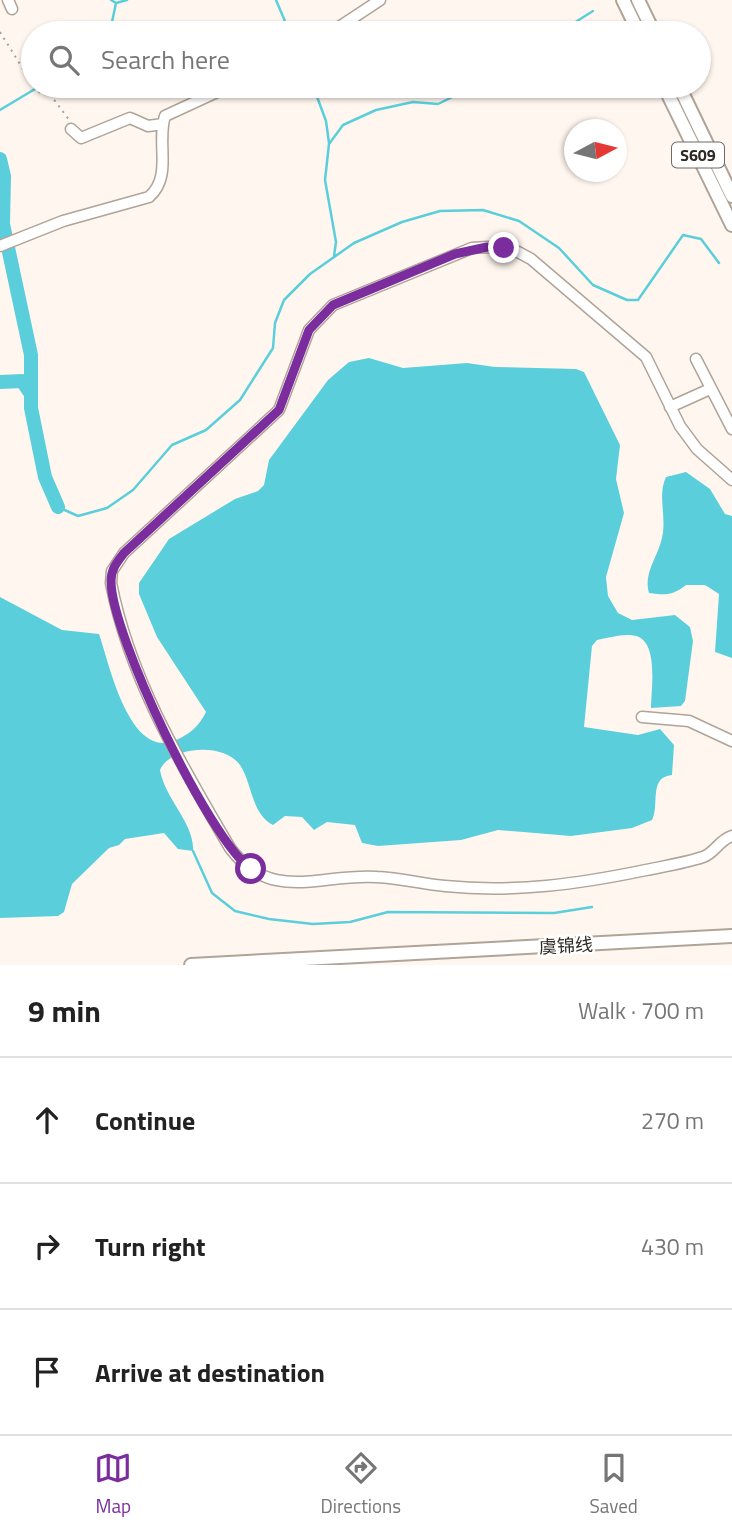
<!DOCTYPE html>
<meta charset="utf-8">
<style>
:root{--surface:#fff;--page:#f2f2f2;--text:#222;--muted:#767676;--line:#e0e0e0;--accent:#7b2d9e}
body{margin:0;font-family:"Titillium Web","Noto Sans SC",sans-serif;background:var(--page);color:var(--text)}
.compass{position:absolute;left:564px;top:119px;width:63px;height:63px;border-radius:50%;background:var(--surface);box-shadow:0 2px 5px #0004;rotate:83deg}
.stop{position:absolute;width:21px;height:21px;margin:-16px;border:5px solid #7b2d9e;border-radius:50%;background:#fff}
.stop.end{background:#7b2d9e;border-color:#fff;box-shadow:0 2px 7px #0008}
.list{margin:0;padding:0;list-style:none}
h2{display:flex;justify-content:space-between;align-items:center;height:91px;margin:0;padding:0 28px;font-size:30px}
h2 small{font-size:23px;font-weight:400;color:var(--muted)}
.list li{display:grid;grid-template-columns:46px 1fr auto;gap:21px;align-items:center;box-sizing:border-box;height:126px;padding:0 28px;border-top:2px solid var(--line)}
.list b{display:block;font-size:26px;white-space:nowrap}
.list em{font-size:23px;font-style:normal;color:var(--muted)}
.icon{flex:none;width:38px;height:38px;fill:none;stroke:currentColor;stroke-width:2;stroke-linecap:round;stroke-linejoin:round}
.map{position:relative;flex:none;width:732px;height:965px;overflow:hidden}
.search{position:absolute;background:var(--surface);box-shadow:0 2px 5px #0004;left:21px;right:21px;top:21px;height:77px;display:flex;align-items:center;gap:18px;box-sizing:border-box;padding:0 24px;border-radius:38px;color:var(--muted);font-size:26px}
.sheet{height:469px;background:var(--surface)}
nav{display:flex;justify-content:space-around;align-items:center;box-sizing:border-box;height:98px;border-top:2px solid var(--line);background:var(--surface);font-size:19px;color:var(--muted)}
nav a{display:grid;justify-items:center;gap:4px}
nav .on{color:var(--accent)}
.map>svg:first-child{display:block}
.water{fill:#5acfdb}
.lines{fill:none;stroke-linecap:round;stroke-linejoin:round}
.stream{stroke:#5acfdb;stroke-width:2.5}
.river{stroke:#5acfdb;stroke-width:14}
.minor-casing{stroke:#b0a397;stroke-width:13}
.major-casing{stroke:#b0a397;stroke-width:16}
.path{stroke:#a69f99;stroke-width:2;stroke-dasharray:2 5;stroke-linecap:butt}
.minor{stroke:#fff;stroke-width:10}
.major{stroke:#fff;stroke-width:12}
.route{stroke:#7b2d9e;stroke-width:9}
.labels{text-anchor:middle;stroke-width:5;stroke-linejoin:round;paint-order:stroke}
.shield{fill:#fff;stroke:#6d6966;stroke-width:2}
.shield-label{font-size:16px;font-weight:bold;fill:#2e2924}
.street-label{font-size:18px;fill:#2e2924;stroke:#fff}
</style>
<div class="map">
<svg width="732" height="965" viewBox="0 0 732 965">
<rect width="100%" height="100%" fill="#fff7ef"/>
<path class="water" d="M369 358 403 368 467 363 495 367 576 369 584 372 620 445 616 479 624 513 606 577 608 596 618 613 632 620 675 615 690 627 693 641 685 701 681 706 651 708C651 690 659 642 636 636 624 633 608 638 597 640L592 646 584 727 638 735 660 729 674 745 672 775C648 777 660 805 652 820L632 828 571 836 498 830 461 840 378 846 362 843 355 825 327 822 314 830 302 817 285 816 273 825C251 814 252 782 240 765 224 742 170 746 160 770 165 799 195 824 193 851L178 849 164 833 125 839 119 845 109 848 72 884 64 912 58 916 0 918V597L62 630 99 634C109 662 129 761 176 740 190 734 199 726 206 712L157 637 139 594V583L169 539 235 499 258 491 264 485 269 460 328 380 349 362Z
M686 472 710 489 725 514 732 516V658L715 652 719 594 705 585H686C672 596 666 595 649 593 643 573 658 557 662 538 667 516 657 496 666 477Z"/>
<g class="lines">
<path class="stream" d="M111 0 116 3 127 0
M276 0 290 33
M103 33 112 22 116 3
M558 33 593 11
M313 86 326 121 329 143
M0 110 40 86
M334 256 336 242 325 180 329 144 343 125 376 110 413 102 438 104 475 86
M58 507 78 516 107 508 133 490 172 445 206 430 240 400 273 348 275 323 284 300 310 274 354 243 402 222 440 211 483 210 519 221 559 248 593 285 627 300H638L683 235 701 239 719 263
M193 851 212 893 235 911 269 919 313 924 350 922 388 912 554 913 592 907"/>
<path class="river" d="M0 159 4 176 3 224 31 355V408L45 477 58 507
M0 382 22 381 31 394"/>
<g class="minor-casing">
<path id="minor" d="M8 0 12 9
M330 33 380 0
M71 129 81 138 130 118 148 126 163 124
M0 246 63 221 149 197C173 176 156 143 165 116L230 86
M696 359 732 429
M670 407 710 389
M732 480 697 449 680 426 646 357 531 259 518 252 487 247 472 248 333 305 309 330 279 410 124 553 112 571 111 583C130 680 181 764 230 848 272 904 320 873 377 877 400 878 423 884 445 886 514 893 579 884 646 870 665 866 685 863 703 857 715 853 719 840 732 836
M642 717 689 721 732 741"/>
</g>
<g class="major-casing">
<path id="major" d="M623 0 639 33
M638 0 654 33
M664 86 732 225
M679 86 732 196
M191 965 732 936"/>
</g>
<path class="path" d="M0 32 33 85
M34 86 42 95 49 93 70 121"/>
<use href="#minor" class="minor"/>
<use href="#major" class="major"/>
</g>
<g class="lines">
<path class="route" d="M251 869C208 838 111 634 111 581 111 569 117 562 124 553L279 410 309 330 333 305 455 254 487 247 504 248"/>
</g>
<g class="labels">
<rect class="shield" x="672" y="142.5" width="52" height="25" rx="5"/>
<g class="shield-label">
<text x="698" y="161">S609</text>
</g>
<g class="street-label">
<text transform="translate(566 946) rotate(-3)" y="6">虞锦线</text>
</g>
</g>
</svg>
<svg class="compass" viewBox="-18 -18 36 36"><path d="M0-13l5 13h-10z" fill="#e53935"/><path d="M0 13l5-13h-10z" fill="#767676"/></svg>
<div class="stop" style="left:251px;top:869px"></div>
<div class="stop end" style="left:504px;top:248px"></div>
<div class="search"><svg class="icon" aria-label="search" viewBox="0 0 24 24"><circle cx="10" cy="10" r="6"/><path d="M15 15l6 6"/></svg>Search here</div>
</div>
<section class="sheet">
<h2>9 min<small>Walk · 700 m</small></h2>
<ul class="list">
<li><svg class="icon" aria-label="ahead" viewBox="0 0 24 24"><path d="M12 20V5M6 11l6-6 6 6"/></svg><div><b>Continue</b></div><em>270 m</em></li>
<li><svg class="icon" aria-label="right" viewBox="0 0 24 24"><path d="M7 20v-9h11M14 6l5 5-5 5"/></svg><div><b>Turn right</b></div><em>430 m</em></li>
<li><svg class="icon" aria-label="arrive" viewBox="0 0 24 24"><path d="M6 21V4h12l-3 4 3 4H6"/></svg><div><b>Arrive at destination</b></div></li>
</ul>
</section>
<nav>
<a class="on"><svg class="icon" aria-label="map" viewBox="0 0 24 24"><path d="M3 6l6-2 6 2 6-2v14l-6 2-6-2-6 2zM9 4v14M15 6v14"/></svg>Map</a>
<a><svg class="icon" aria-label="directions" viewBox="0 0 24 24"><path d="M12 3l9 9-9 9-9-9zM9 14v-3h6M13 9l2 2-2 2"/></svg>Directions</a>
<a><svg class="icon" aria-label="saved" viewBox="0 0 24 24"><path d="M7 4h10v16l-5-4-5 4z"/></svg>Saved</a>
</nav>
